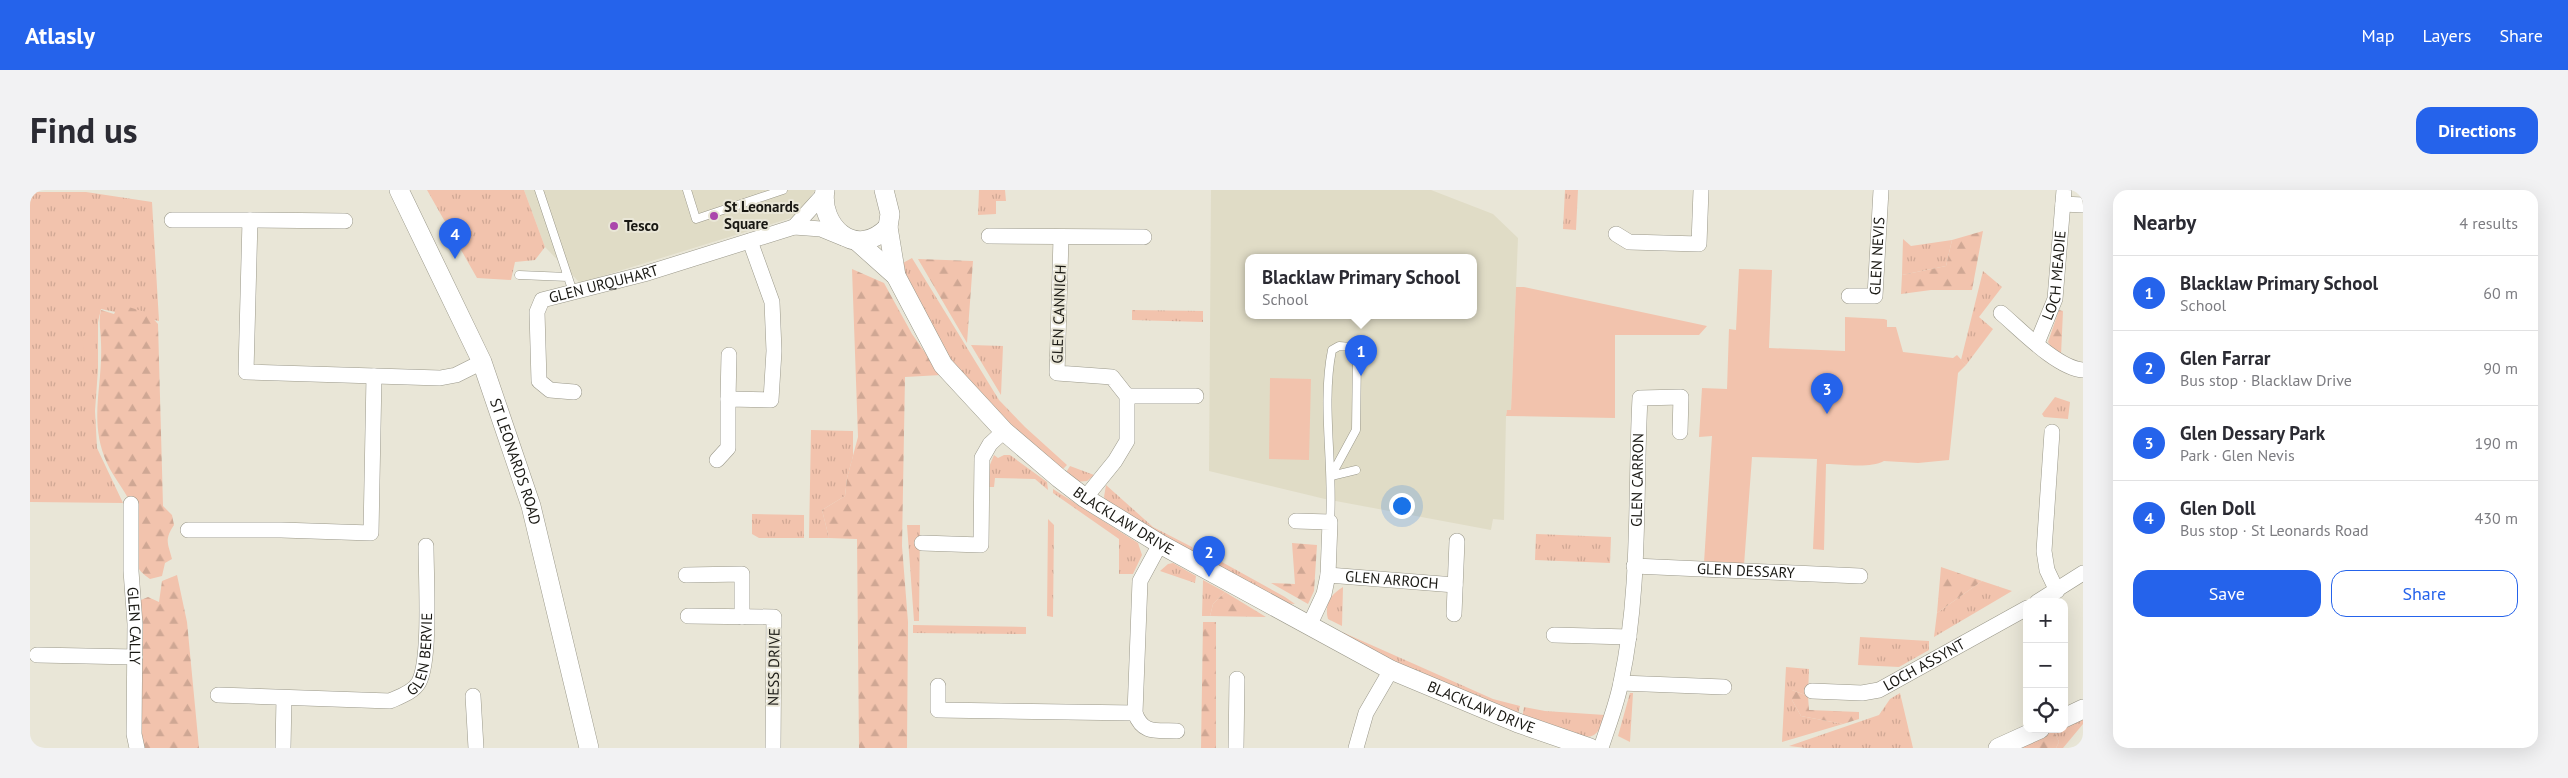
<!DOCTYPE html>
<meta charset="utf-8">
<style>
:root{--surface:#fff;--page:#f2f2f3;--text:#2b2b33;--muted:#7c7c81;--line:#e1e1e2;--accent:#2563eb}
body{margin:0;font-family:"PT Sans",sans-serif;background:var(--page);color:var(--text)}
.controls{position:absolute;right:15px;bottom:15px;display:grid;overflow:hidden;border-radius:10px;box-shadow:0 5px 20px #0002}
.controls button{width:45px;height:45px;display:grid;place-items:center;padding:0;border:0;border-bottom:1px solid var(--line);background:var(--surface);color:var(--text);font:25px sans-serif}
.you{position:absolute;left:1371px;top:315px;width:18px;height:18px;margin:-12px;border:4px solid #fff;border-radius:50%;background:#1a73e8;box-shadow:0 0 0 8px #1a73e833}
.badge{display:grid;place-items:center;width:32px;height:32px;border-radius:50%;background:var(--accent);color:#fff;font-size:16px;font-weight:700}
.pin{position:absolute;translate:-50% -41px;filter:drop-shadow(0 1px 2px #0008)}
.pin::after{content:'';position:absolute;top:26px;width:18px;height:15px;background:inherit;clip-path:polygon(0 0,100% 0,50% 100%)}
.popup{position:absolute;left:1215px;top:64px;width:232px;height:65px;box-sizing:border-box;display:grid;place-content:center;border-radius:10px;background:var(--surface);filter:drop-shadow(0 1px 4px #0005);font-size:16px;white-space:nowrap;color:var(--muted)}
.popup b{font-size:19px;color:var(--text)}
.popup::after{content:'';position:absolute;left:50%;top:100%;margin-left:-10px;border:10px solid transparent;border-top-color:var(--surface)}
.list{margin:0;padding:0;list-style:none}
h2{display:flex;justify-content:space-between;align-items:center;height:65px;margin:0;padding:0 20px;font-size:21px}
h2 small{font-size:16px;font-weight:400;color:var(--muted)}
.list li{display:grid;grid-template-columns:32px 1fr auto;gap:15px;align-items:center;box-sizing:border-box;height:75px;padding:0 20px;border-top:1px solid var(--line)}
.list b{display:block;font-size:19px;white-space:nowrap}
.list p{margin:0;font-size:16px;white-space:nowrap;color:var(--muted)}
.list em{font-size:16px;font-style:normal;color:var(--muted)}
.actions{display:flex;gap:10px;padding:15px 20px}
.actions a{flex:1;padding:11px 0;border:1px solid var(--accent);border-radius:15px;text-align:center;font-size:18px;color:var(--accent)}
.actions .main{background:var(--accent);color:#fff}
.icon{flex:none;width:28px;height:28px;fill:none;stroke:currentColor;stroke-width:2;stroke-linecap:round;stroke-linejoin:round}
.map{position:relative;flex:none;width:2053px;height:558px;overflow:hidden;border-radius:15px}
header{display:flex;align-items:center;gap:30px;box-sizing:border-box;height:70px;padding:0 25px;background:var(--accent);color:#fff}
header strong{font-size:24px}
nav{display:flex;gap:28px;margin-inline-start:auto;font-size:18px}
.intro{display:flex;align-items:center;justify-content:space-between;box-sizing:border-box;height:120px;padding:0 30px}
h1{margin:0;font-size:35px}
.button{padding:12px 22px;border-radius:15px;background:var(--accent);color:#fff;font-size:18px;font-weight:700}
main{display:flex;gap:30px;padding:0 30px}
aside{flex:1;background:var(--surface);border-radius:15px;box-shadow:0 5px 20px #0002}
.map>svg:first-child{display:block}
.built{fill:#e0dcc6;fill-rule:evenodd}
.grass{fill:url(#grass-tufts)}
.forest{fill:url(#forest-firs)}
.green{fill:#f2c3ad}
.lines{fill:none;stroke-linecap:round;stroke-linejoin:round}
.service-casing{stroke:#9a988a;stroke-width:9}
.minor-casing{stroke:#9a988a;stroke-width:16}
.tertiary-casing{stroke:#9a988a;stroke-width:20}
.service{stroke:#fff;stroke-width:8}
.minor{stroke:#fff;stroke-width:15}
.tertiary{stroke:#fff;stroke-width:19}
.poi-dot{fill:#ab47ac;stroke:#e9e6d7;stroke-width:2}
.labels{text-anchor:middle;stroke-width:4;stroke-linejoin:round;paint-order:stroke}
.poi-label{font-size:15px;font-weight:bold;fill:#191813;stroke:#e9e6d7;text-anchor:start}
.street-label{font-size:15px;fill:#191813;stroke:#e9e6d7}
</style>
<header>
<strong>Atlasly</strong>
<nav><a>Map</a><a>Layers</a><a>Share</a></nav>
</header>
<div class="intro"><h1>Find us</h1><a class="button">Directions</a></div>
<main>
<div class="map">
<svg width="2053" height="558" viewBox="0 0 2053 558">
<defs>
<pattern id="grass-tufts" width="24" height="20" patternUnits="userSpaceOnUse" patternTransform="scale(1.25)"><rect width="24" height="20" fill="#f2c3ad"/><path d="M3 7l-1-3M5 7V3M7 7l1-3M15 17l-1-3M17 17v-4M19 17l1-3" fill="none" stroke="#cfa794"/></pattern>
<pattern id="forest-firs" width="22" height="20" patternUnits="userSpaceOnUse" patternTransform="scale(1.25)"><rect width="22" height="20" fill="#f2c3ad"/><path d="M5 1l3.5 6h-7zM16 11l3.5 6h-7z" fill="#cfa794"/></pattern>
</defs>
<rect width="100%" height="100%" fill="#e9e6d7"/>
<path class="built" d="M494 0H785L772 20 761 28 550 93 515 57Z
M1181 0H1401L1463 24 1488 48 1481 220H1477L1476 226 1474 330 1463 329 1461 340 1295 309 1179 281ZM1218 67H1444V125H1218Z"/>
<path class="grass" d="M397 0H494L515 57 505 70 485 72 481 90 447 88Z
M949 0H975L976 11H966V24L948 25Z
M1535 0H1548L1546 40 1533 39Z
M0 2H56L122 12 129 131 71 119 68 132V179L65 221 67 258 93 313 0 312Z
M1873 49 1881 56 1922 50 1916 76 1872 85Z
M882 68 969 210 995 237 1037 275 1031 281C981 238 930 192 898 133 888 114 880 93 871 74Z
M1953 81 1972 97 1949 127 1963 139 1936 175 1931 170Z
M1102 120 1173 121V132L1102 130Z
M941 155 973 156 971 205Z
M2025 207 2040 212 2038 229 2014 227 2012 224Z
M781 240 823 241V266L817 288 815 306 792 320 799 348H779Z
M964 265 968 268 974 265H980L1017 292 1018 300 1005 289 965 288 964 297H959V277Z
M1040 276 1064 285 1057 291 1044 292 1035 284Z
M1076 295 1123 337 1162 357 1164 364 1079 315 1074 307Z
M1023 299 1108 353 1112 365 1103 384H1089V349L1023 303Z
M722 324 774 325V348H729L722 344Z
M1018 329 1024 335 1023 427 1017 426Z
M877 335H890L889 431H884Z
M1506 344 1581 347 1580 373 1505 370Z
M1190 371 1255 407 1265 414 1252 413 1187 377Z
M1143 373 1166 386 1165 393 1130 381 1138 374Z
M1173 390 1195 402 1183 414 1180 426H1172Z
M1952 391 1982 401 1904 447 1907 423Z
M1313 397 1312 436 1298 429C1294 414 1301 404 1313 397Z
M883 435 996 437V444L883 443Z
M1312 442 1463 509 1490 516 1488 524 1405 492 1312 445Z
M1830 447 1899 451V460L1869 477 1828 475Z
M1756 477 1779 479 1778 506 1762 500V510L1771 526 1813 534 1752 552Z
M1600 503H1603L1600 552 1588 546Z
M1870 503 1883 558H1776L1759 556 1849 525 1860 509Z
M1494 517 1515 521 1575 525C1573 532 1571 540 1564 545 1551 553 1507 533 1492 528Z
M2053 526V534L2033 558H2026L2029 552 2024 541 2034 539V536Z"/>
<path class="forest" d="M1953 41 1942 100H1901L1871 104 1872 85 1916 76 1922 50Z
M888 69 943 71 937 153Z
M822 79 854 93 882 144 911 185 875 187 872 356 878 432 877 558H829L827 349 799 348 792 320 815 306 817 288 828 247Z
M89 114 118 123 128 134 133 316 142 325 144 335C134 350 138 353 142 369L135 373 132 386 120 389C90 369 110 347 103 320 98 303 84 289 77 273 58 231 73 197 71 153 71 141 68 132 71 120L84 124Z
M2029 120 2033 121 2031 165 2024 161 2018 152Z
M1262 353 1287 355 1284 401 1278 414 1241 393 1265 394Z
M1911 377 1952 391 1907 423Z
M147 385 157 432 169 558H115L111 546V410L118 407 129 412 132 391Z
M1195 402 1236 427 1180 426 1183 414Z
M1173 432H1186V558H1171Z
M1762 500 1778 506 1779 520 1829 522V529L1813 534 1771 526 1762 510Z
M2024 541 2029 552 2026 558H1993L1994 555Z"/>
<path class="green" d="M1709 79 1742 80 1739 158 1815 161V127L1854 129 1857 130V137H1866L1873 162 1923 168 1927 165 1936 175 1928 183 1919 270 1888 273 1854 271C1839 279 1813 274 1796 274L1794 360 1783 359 1787 269 1722 267 1714 375 1674 373 1682 246 1669 247 1672 198 1697 199 1699 139 1706 140Z
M1486 97H1494L1677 136 1669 145H1585V228L1476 226 1477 220H1481Z
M64 145 68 178 57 180 52 146Z
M1240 188 1281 189 1279 270 1239 269Z"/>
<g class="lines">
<g class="service-casing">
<path id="service" d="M509 0 543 102
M657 0 666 29 753 0
M489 85 538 87
M1301 286 1326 280
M1300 332C1304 276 1291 214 1302 160L1309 156 1321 157 1327 165 1326 240 1301 286"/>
</g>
<g class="minor-casing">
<g id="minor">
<path d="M2033 14 2053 15"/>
<path d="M142 30H220L216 182 410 188 426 185 452 172"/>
<path d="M220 30 315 31"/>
<path d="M764 37 794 4"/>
<path d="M1586 44 1599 52 1669 54 1671 0"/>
<path d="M959 46 1114 47"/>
<path d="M1031 48 1027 183 1082 187 1097 206V251L1085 271 1055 308"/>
<path id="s1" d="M1819 106H1845L1851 0"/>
<path d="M1971 123C1991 140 2027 178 2053 180"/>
<path id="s2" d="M2007 153 2025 109 2034 0"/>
<path id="s3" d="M544 202 520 200 509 191 507 122 512 110 614 84 764 37 791 39 813 48"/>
<path d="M1097 206H1166"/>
<path d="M698 209 699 165"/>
<path d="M2022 242 2014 361 2017 380 2027 401"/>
<path d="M687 270 698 258V209L741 210 744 161 742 112 720 51"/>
<path id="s4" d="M101 314V381L105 434 104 544 107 558"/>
<path d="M1266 331 1300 332 1298 385 1294 404 1279 436"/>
<path d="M158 340H251L341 343 344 186"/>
<path d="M892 353 951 355 952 268 960 254 974 241"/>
<path d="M1130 354 1110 391 1105 523C1113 545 1127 540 1147 541"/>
<path id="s5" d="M1604 376 1830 386"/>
<path d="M656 385 712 384V427"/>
<path id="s6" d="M1298 385 1425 395"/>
<path d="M2007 412 2053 383"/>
<path d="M1424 424 1427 351"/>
<path d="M658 426 744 427 743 558"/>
<path d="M1524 445 1599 447"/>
<path d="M7 465 105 467"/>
<path d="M1591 493 1694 497"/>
<path d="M908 496V520L1105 523"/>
<path id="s7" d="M1782 501 1832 503 1849 500 1997 418"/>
<path id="s8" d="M188 505 360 511C369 507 384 502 389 492 401 469 396 386 396 356"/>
<path d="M443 506 446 558"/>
<path d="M253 558 254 508"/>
<path d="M1206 558 1207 489"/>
<path d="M1326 558 1336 523 1361 480"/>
<path id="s9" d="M1571 558C1578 536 1587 514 1591 492 1611 400 1605 302 1610 208L1651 207 1650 242"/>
</g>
</g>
<g class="tertiary-casing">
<g id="tertiary">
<path id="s10" d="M369 0 452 172 501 316 559 558"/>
<path d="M795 0C789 35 825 71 858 37"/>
<path id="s11" d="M854 0 860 24 858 37 866 86 913 175 974 241 1029 288 1055 308 1130 354 1361 480 1488 533 1560 558"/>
<path d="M828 52 866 86"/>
<path d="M2034 528 2053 519"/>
<path d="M1968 558 2010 539"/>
</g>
</g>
<use href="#service" class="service"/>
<use href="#minor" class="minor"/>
<use href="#tertiary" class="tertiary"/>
</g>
<g class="poi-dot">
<circle cx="684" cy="26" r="5"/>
<circle cx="584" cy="36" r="5"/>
</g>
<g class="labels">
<g class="poi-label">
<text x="694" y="22">St Leonards<tspan x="694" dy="17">Square</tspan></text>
<text x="594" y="41">Tesco</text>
</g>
<g class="street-label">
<text dy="5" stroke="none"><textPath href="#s1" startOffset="66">GLEN NEVIS</textPath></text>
<text dy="5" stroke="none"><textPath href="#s2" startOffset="71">LOCH MEADIE</textPath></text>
<text dy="5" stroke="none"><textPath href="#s3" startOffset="184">GLEN URQUHART</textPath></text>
<text transform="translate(1029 124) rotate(-88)" y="5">GLEN CANNICH</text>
<text dy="5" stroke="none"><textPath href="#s10" startOffset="296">ST LEONARDS ROAD</textPath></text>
<text dy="5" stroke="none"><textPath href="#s9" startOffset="272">GLEN CARRON</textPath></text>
<text dy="5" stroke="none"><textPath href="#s11" startOffset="428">BLACKLAW DRIVE</textPath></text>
<text dy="5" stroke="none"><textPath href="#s5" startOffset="112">GLEN DESSARY</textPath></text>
<text dy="5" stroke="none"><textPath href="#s6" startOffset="64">GLEN ARROCH</textPath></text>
<text dy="5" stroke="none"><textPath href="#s4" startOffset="122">GLEN CALLY</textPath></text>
<text dy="5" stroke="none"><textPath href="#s8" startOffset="235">GLEN BERVIE</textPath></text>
<text dy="5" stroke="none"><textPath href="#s7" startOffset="119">LOCH ASSYNT</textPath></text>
<text transform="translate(744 477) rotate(-89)" y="5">NESS DRIVE</text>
<text dy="5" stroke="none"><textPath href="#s11" startOffset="832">BLACKLAW DRIVE</textPath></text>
</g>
</g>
</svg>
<div class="controls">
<button>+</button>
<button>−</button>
<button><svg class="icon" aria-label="locate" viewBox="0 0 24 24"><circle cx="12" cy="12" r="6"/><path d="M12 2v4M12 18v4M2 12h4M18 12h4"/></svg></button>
</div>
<div class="you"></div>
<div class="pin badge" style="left:1331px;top:186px">1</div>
<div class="popup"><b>Blacklaw Primary School</b>School</div>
<div class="pin badge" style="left:1179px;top:387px">2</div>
<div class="pin badge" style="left:1797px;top:224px">3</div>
<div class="pin badge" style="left:425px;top:69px">4</div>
</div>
<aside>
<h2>Nearby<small>4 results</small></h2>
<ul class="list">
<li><span class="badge">1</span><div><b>Blacklaw Primary School</b><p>School</p></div><em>60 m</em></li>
<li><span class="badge">2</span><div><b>Glen Farrar</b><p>Bus stop · Blacklaw Drive</p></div><em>90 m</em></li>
<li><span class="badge">3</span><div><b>Glen Dessary Park</b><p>Park · Glen Nevis</p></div><em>190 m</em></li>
<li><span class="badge">4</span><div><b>Glen Doll</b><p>Bus stop · St Leonards Road</p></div><em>430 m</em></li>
</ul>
<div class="actions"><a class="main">Save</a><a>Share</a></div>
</aside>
</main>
